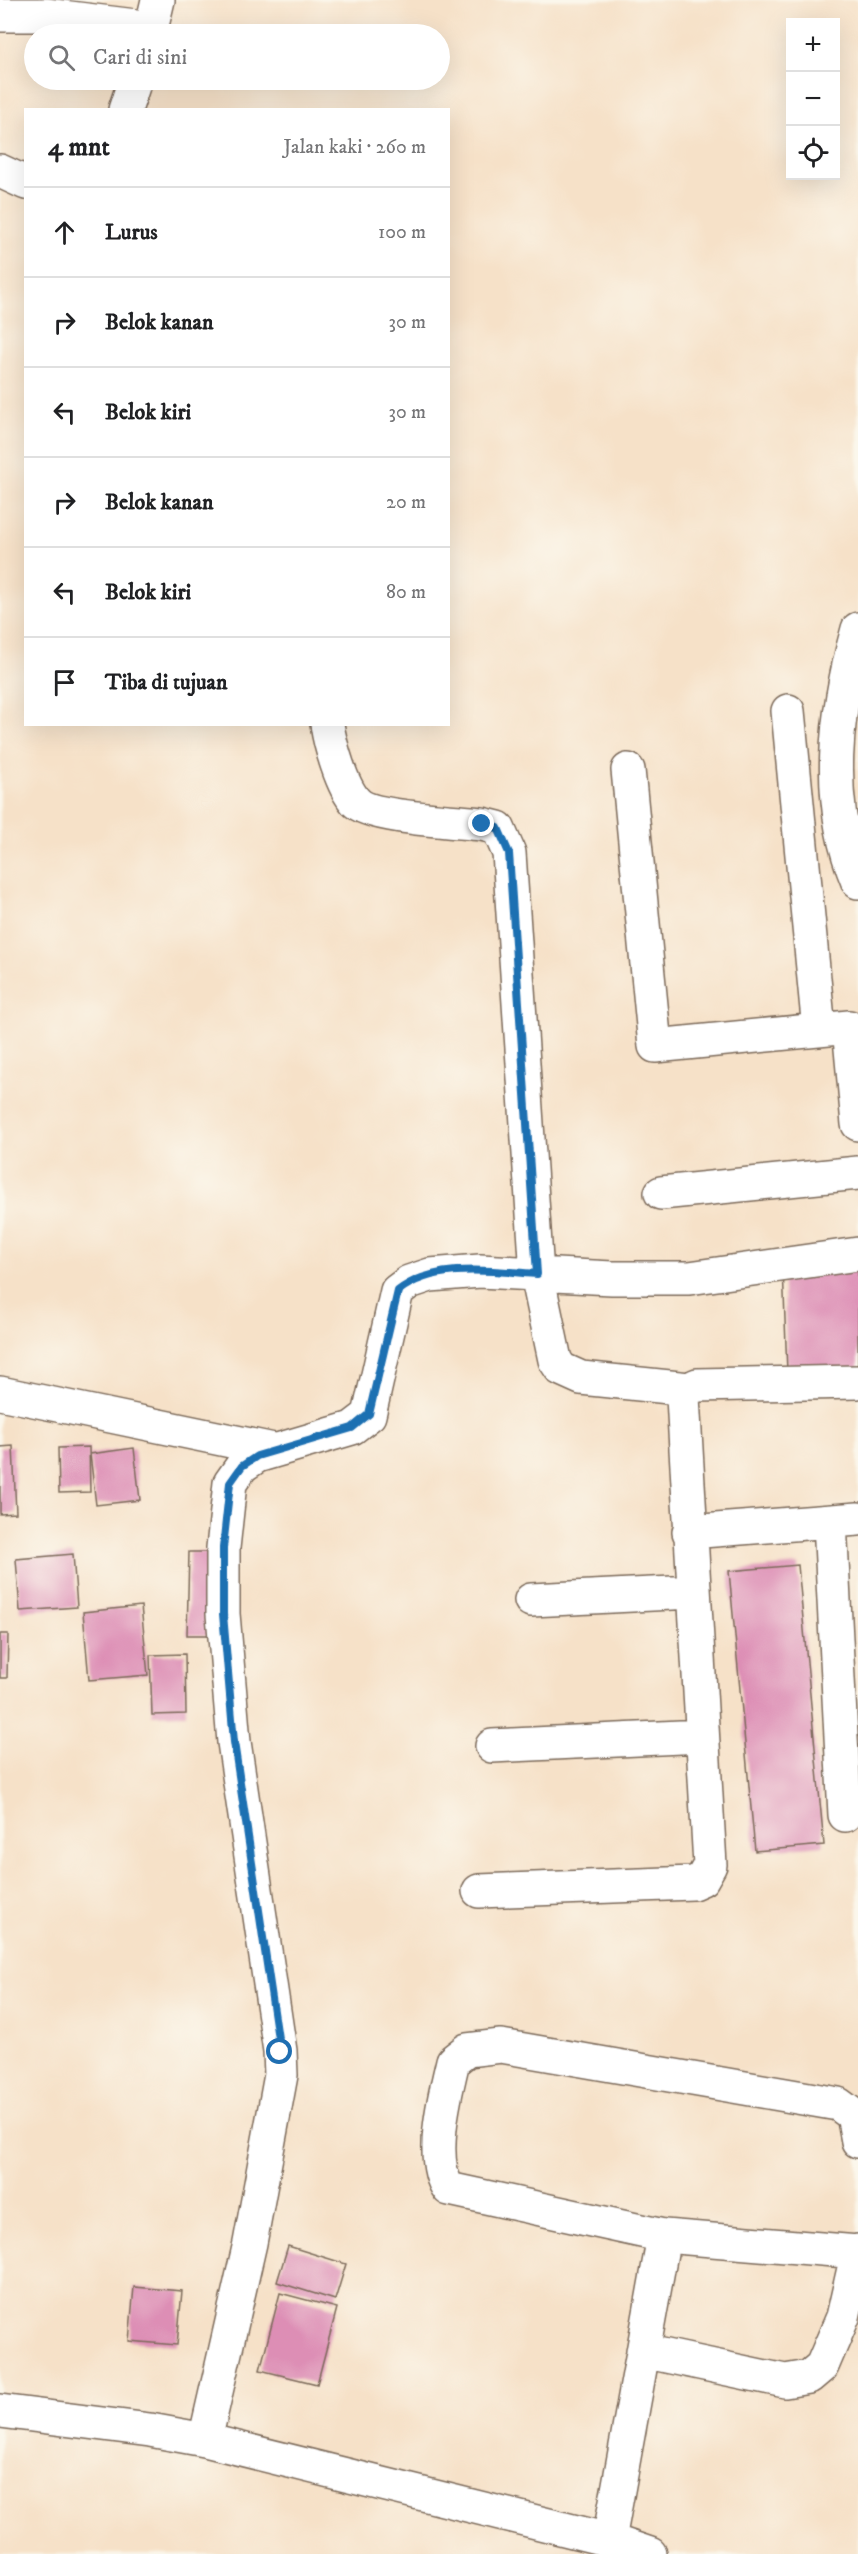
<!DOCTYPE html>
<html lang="id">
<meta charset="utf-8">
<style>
:root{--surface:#fff;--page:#f2f2f2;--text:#202124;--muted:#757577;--line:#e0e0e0}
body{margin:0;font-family:"IM FELL DW Pica",serif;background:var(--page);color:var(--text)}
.controls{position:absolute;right:18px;top:18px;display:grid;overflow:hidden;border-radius:0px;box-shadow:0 6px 24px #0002}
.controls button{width:54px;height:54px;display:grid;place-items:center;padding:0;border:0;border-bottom:2px solid var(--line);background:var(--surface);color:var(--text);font:30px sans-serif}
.stop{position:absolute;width:18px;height:18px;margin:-14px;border:4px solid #1f6fb2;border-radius:50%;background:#fff}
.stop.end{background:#1f6fb2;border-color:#fff;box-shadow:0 2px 6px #0008}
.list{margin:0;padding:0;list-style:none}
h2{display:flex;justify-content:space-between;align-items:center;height:78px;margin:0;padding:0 24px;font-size:26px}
h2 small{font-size:20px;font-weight:400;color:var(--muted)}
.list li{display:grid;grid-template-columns:39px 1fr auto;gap:18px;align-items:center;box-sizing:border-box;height:90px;padding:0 24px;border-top:2px solid var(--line)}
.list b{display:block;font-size:22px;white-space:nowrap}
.list em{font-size:20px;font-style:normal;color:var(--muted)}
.icon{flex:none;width:33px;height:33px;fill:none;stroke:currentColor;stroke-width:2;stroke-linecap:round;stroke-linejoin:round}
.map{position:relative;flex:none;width:858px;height:2554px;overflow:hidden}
.search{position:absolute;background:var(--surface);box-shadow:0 6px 24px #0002;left:24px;top:24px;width:426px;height:66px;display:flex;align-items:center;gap:15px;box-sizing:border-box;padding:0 21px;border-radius:33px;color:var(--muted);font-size:22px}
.panel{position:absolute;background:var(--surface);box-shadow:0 6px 24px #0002;left:24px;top:108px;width:426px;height:618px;border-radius:0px}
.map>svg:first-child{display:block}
.building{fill:#dd8eb5}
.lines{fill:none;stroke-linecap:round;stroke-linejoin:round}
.minor-casing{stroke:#7c6a5a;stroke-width:36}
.minor{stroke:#fff;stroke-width:33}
.route{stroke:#1f6fb2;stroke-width:8}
</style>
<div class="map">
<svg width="858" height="2554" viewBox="0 0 858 2554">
<rect width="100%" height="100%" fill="#fbf7ec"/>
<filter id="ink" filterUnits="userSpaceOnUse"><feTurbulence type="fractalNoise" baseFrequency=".0167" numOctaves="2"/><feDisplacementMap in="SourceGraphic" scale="12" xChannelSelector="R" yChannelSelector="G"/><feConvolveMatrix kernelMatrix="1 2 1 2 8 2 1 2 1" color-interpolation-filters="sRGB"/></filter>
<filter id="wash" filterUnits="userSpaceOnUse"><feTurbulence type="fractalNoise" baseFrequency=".008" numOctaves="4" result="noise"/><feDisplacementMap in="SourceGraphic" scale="24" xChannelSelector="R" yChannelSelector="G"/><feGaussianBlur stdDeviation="1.35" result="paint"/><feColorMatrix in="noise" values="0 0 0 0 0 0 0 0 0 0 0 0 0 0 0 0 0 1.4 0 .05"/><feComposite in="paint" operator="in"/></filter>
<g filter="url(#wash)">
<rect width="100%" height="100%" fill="#f6e1c8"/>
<g id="blocks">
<path class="building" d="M858 1263V1368L787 1372 783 1267Z
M13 1446 16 1513 0 1514V1447Z
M89 1447 90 1492 59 1493 58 1448Z
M134 1448 140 1500 96 1505 90 1454Z
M189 1552H218L216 1635H187Z
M73 1554 77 1607 20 1611 16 1559Z
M798 1565 824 1845 755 1851 729 1571Z
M141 1606 148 1675 89 1680 83 1612Z
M0 1634H8L7 1678H0Z
M185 1654 186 1714 152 1715 150 1655Z
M288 2246 346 2264 335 2300 277 2282Z
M134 2287 182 2291 177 2345 129 2341Z
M280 2293 337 2308 317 2384 260 2370Z"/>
</g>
</g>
<g filter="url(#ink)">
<use href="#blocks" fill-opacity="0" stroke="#7c6a5a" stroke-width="1.5"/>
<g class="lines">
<g class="minor-casing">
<path id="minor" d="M0 15H45L152 28
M150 34 158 0
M125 110 135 80
M0 171 26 183
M858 629C835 712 824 801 858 882
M788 711 819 1030
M327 724C330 745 342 787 356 802 371 818 457 821 482 824L498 828 509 853 537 1274 555 1360 561 1369 581 1378 689 1389
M628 770 655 1046 849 1027 858 1124
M661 1193 858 1173
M0 1393 274 1450
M830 1522 845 1815
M689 1532 858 1519
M531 1600 693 1592
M492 1746 702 1736
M479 1891 693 1883 702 1879 710 1865 683 1397 689 1389 697 1385 858 1382
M858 2252 664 2236 449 2189C428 2161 445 2094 453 2061L467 2050 501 2046 838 2104 853 2115 858 2141
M643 2351 785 2381 809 2377 822 2366 843 2317 858 2251
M0 2411 150 2430 205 2440 609 2540 650 2554
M205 2440 250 2243 281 2075 280 2051 234 1742 223 1614V1548L230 1483 242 1466 257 1456 352 1428 369 1415 397 1291 409 1282 430 1275 480 1271 612 1278H689L858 1254
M609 2540 664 2236"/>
</g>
<use href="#minor" class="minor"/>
</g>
</g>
<g class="lines" filter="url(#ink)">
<path class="route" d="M280 2052 234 1742 223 1614V1548L230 1483 242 1466 257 1456 352 1428 369 1414 398 1291C435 1262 493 1271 537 1274L509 853 498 828 482 824"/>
</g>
</svg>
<div class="controls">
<button>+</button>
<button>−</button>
<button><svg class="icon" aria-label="locate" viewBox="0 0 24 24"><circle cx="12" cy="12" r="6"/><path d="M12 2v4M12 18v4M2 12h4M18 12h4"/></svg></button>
</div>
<div class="stop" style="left:280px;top:2052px"></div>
<div class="stop end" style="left:482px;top:824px"></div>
<div class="search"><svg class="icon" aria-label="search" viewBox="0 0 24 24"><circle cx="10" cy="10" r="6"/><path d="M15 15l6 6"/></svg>Cari di sini</div>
<section class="panel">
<h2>4 mnt<small>Jalan kaki · 260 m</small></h2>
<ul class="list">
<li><svg class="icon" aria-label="ahead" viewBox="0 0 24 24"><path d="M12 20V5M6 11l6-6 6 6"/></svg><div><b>Lurus</b></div><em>100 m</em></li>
<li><svg class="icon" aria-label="right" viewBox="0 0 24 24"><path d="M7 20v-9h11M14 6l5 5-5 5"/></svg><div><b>Belok kanan</b></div><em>30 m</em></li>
<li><svg class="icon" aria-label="left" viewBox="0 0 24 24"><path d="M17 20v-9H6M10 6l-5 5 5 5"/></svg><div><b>Belok kiri</b></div><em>30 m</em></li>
<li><svg class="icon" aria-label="right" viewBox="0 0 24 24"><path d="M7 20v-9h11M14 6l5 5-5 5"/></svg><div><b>Belok kanan</b></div><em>20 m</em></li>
<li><svg class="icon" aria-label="left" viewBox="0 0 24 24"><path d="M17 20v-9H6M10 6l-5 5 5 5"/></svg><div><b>Belok kiri</b></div><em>80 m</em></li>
<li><svg class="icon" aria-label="arrive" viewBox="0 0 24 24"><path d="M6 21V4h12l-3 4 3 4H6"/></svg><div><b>Tiba di tujuan</b></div></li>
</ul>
</section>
</div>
